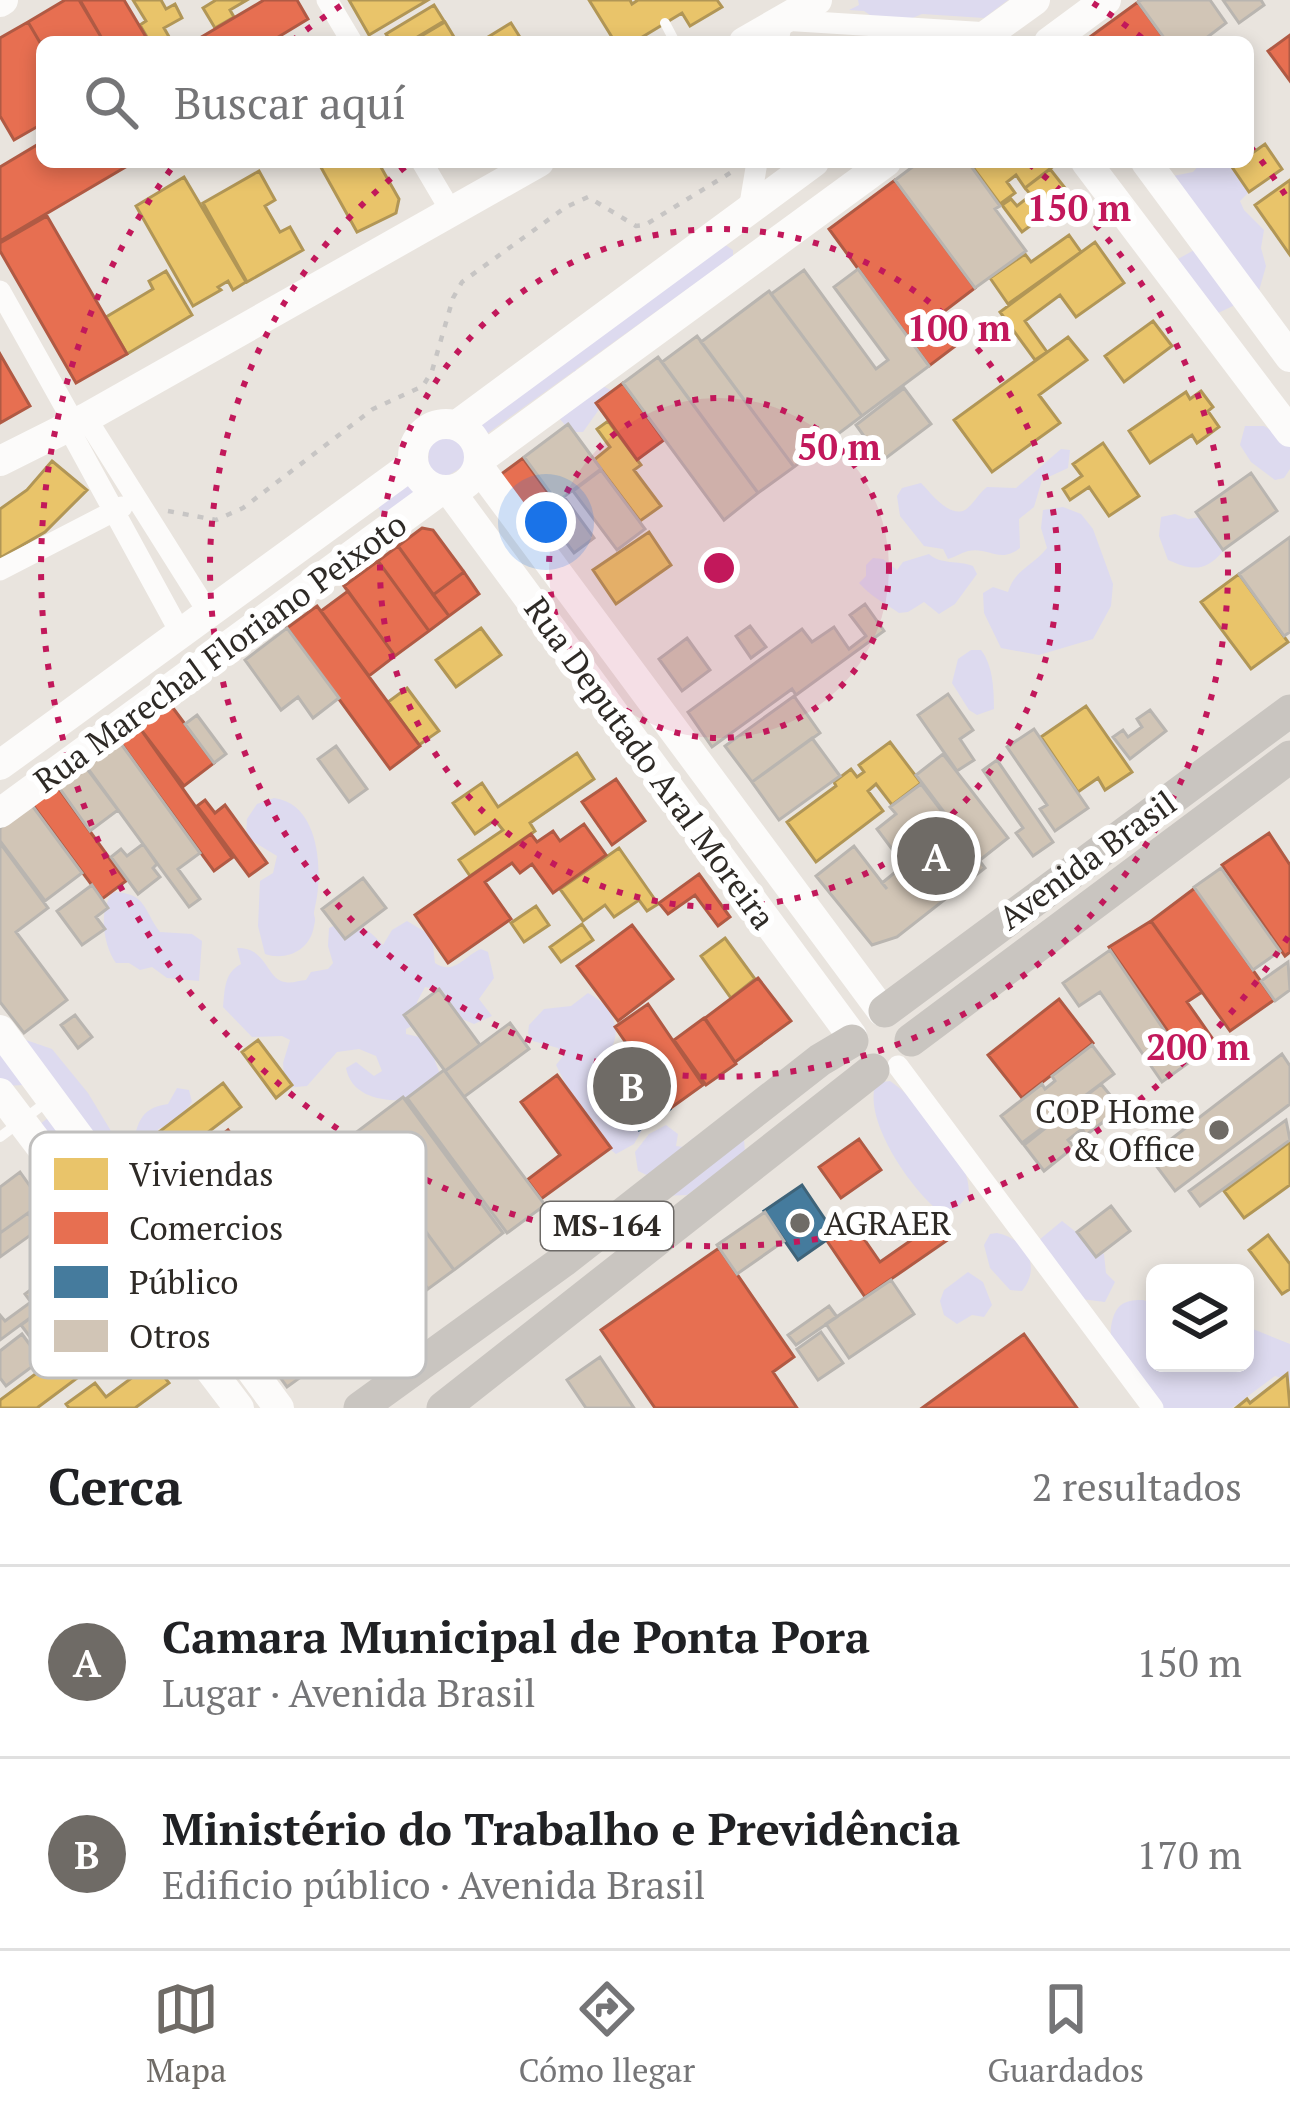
<!DOCTYPE html>
<html lang="es">
<meta charset="utf-8">
<style>
:root{--surface:#fff;--page:#f6f6f6;--text:#202124;--muted:#757577;--line:#e0e0e0;--accent:#6f6b66}
body{margin:0;font-family:"PT Serif",serif;background:var(--page);color:var(--text)}
.controls{position:absolute;right:36px;bottom:36px;display:grid;overflow:hidden;border-radius:18px;box-shadow:0 6px 18px #0003}
.controls button{width:108px;height:108px;display:grid;place-items:center;padding:0;border:0;border-bottom:3px solid var(--line);background:var(--surface);color:var(--text);font:60px sans-serif}
.you{position:absolute;left:546px;top:522px;width:42px;height:42px;margin:-30px;border:9px solid #fff;border-radius:50%;background:#1a73e8;box-shadow:0 0 0 18px #1a73e833}
.badge{display:grid;place-items:center;width:78px;height:78px;border-radius:50%;background:var(--accent);color:#fff;font-size:39px;font-weight:700}
.pin{position:absolute;translate:-50% -50%;border:6px solid #fff;box-shadow:0 3px 12px #0006}
.list{margin:0;padding:0;list-style:none}
h2{display:flex;justify-content:space-between;align-items:center;height:156px;margin:0;padding:0 48px;font-size:51px}
h2 small{font-size:39px;font-weight:400;color:var(--muted)}
.list li{display:grid;grid-template-columns:78px 1fr auto;gap:36px;align-items:center;box-sizing:border-box;height:192px;padding:0 48px;border-top:3px solid var(--line)}
.list b{display:block;font-size:45px;white-space:nowrap}
.list p{margin:0;font-size:39px;white-space:nowrap;color:var(--muted)}
.list em{font-size:39px;font-style:normal;color:var(--muted)}
.icon{flex:none;width:66px;height:66px;fill:none;stroke:currentColor;stroke-width:2;stroke-linecap:round;stroke-linejoin:round}
.map{position:relative;flex:none;width:1290px;height:1408px;overflow:hidden}
.search{position:absolute;background:var(--surface);box-shadow:0 6px 18px #0003;left:36px;right:36px;top:36px;height:132px;display:flex;align-items:center;gap:30px;box-sizing:border-box;padding:0 42px;border-radius:18px;color:var(--muted);font-size:45px}
.sheet{height:540px;background:var(--surface)}
nav{display:flex;justify-content:space-around;align-items:center;box-sizing:border-box;height:168px;border-top:3px solid var(--line);background:var(--surface);font-size:33px;color:var(--muted)}
nav a{display:grid;justify-items:center;gap:6px}
nav .on{color:var(--accent)}
.map>svg:first-child{display:block}
.green{fill:#dddaef}
.homes{fill:#e9c46a;stroke:#b19656;stroke-width:3}
.shops{fill:#e76f51;stroke:#b05a44;stroke-width:3}
.public{fill:#457b9d;stroke:#3e6379;stroke-width:3}
.building{fill:#d1c5b6;stroke:#b9b5b0;stroke-width:3}
.lines{fill:none;stroke-linecap:round;stroke-linejoin:round}
.path{stroke:#c7c5c4;stroke-width:4.5;stroke-dasharray:6 9;stroke-linecap:butt}
.lane{stroke:#fcfbfa;stroke-width:10}
.street{stroke:#fcfbfa;stroke-width:21}
.secondary{stroke:#fcfbfa;stroke-width:30}
.primary{stroke:#c9c5c0;stroke-width:33}
.ring{fill:none;stroke:#c2185b;stroke-width:6;stroke-dasharray:6 12}
.poi-dot{fill:#6f6b66;stroke:#fff;stroke-width:4.5}
.labels{text-anchor:middle;stroke-width:12;stroke-linejoin:round;paint-order:stroke}
.shield{fill:#fff;stroke:#6d6a67;stroke-width:3}
.shield-label{font-size:30px;font-weight:bold;fill:#2e2a26}
.street-label{font-size:33px;fill:#2e2a26;stroke:#fff}
.poi-label{font-size:33px;fill:#2e2a26;stroke:#fff;text-anchor:end}
.key{fill:#fff;stroke:#c0bfbe;stroke-width:3}
.key-label{font-size:33px;fill:#2e2a26}
.centre{fill:#c2185b;stroke:#fff;stroke-width:6}
.ring-label{font-size:36px;text-anchor:middle;font-weight:bold;fill:#c2185b;stroke:#fff;stroke-width:12;stroke-linejoin:round;paint-order:stroke}
</style>
<div class="map">
<svg width="1290" height="1408" viewBox="0 0 1290 1408">
<rect width="100%" height="100%" fill="#e9e4de"/>
<path class="green" d="M858 0H1008L984 18 922 14 910 19H876L864 11 849 10 859 5Z
M1202 162H1235L1254 187 1240 201 1244 210 1264 230 1261 248 1266 266 1258 294 1216 314 1179 269 1178 259 1196 249 1173 176 1193 172Z
M724 244 733 250V256L575 370 612 391 583 432H571L559 418 574 371 488 433 479 427Z
M1290 421V469L1284 478 1275 480 1251 462 1240 445 1245 426H1264L1281 436Z
M443 436 455 439 464 447V466L382 515 377 504 428 467 429 446Z
M1061 449 1070 450 1068 468 1042 480 1034 507 1019 519 1020 548C1000 564 989 547 968 551 961 553 955 557 948 559L943 549 924 546 900 516 897 496 902 488 921 483C931 493 949 518 965 510 972 506 979 493 987 487L1016 488Z
M1063 507 1081 514 1093 529 1113 584 1111 606 1093 639 1039 655 1001 648 984 613 983 593 993 587 1008 592C1015 569 1033 566 1047 548L1041 528 1043 510Z
M1175 514 1188 519 1208 516 1224 542 1223 551C1205 573 1191 570 1168 560L1159 536 1161 517Z
M929 554C941 565 958 560 973 566L977 574 955 604 939 614 924 602 908 612 899 613C886 604 869 595 859 583L866 576V565L873 558 883 559 897 570 903 562Z
M971 650H981C993 665 994 690 994 709L977 715 969 710 952 683 958 659Z
M274 798C321 804 323 874 315 907 312 919 317 914 314 926 310 951 286 961 265 954L258 926 260 881 273 873 277 856 246 837 247 819 257 804Z
M113 892C147 893 143 910 160 932L192 934 202 941 199 981 167 978 152 967 140 970 129 963H116C103 945 98 910 113 892Z
M407 921 432 936 435 963C454 976 464 956 481 949L488 952 494 978 479 999 492 1016 474 1024 455 1016 443 991 425 987 417 1002 418 1023 406 1029V1034L428 1039 437 1051 435 1061 440 1074 418 1099C390 1103 352 1100 346 1068L356 1062 374 1076 382 1071 376 1056 359 1049 337 1052 307 1086 285 1088 283 1063 290 1040 282 1036 252 1037 223 1007C225 989 224 973 241 964L237 948C267 947 266 979 285 982 292 984 299 980 306 980L311 972 328 969 333 963 328 946 329 928C351 916 368 928 383 945L392 930Z
M588 993C615 1007 627 1037 602 1059L647 1121 634 1144 616 1154 606 1146 572 1097 556 1065 563 1056 558 1048 533 1041 528 1033 529 1025 544 1009 571 1006Z
M0 1031 52 1049 88 1093 117 1141 113 1160V1209L106 1215 40 1124 48 1118 25 1085 0 1086Z
M890 1081C920 1102 971 1156 969 1194L957 1208 939 1211C911 1189 862 1119 876 1083Z
M177 1088 189 1090 192 1102 175 1123 158 1129V1142L170 1156 165 1167 148 1171 131 1150C138 1127 137 1108 168 1104Z
M666 1125 678 1134 676 1146 683 1147 693 1138 744 1140 745 1152 687 1195 663 1196 649 1176 638 1171 635 1152 649 1134Z
M1062 1221 1104 1254 1106 1273 1115 1282 1105 1302 1081 1299 1039 1240Z
M997 1233C1026 1239 1042 1266 1022 1291L1010 1290 990 1268 984 1245 990 1234Z
M968 1272 983 1282 992 1305 984 1317 972 1315 957 1324 944 1315 940 1301 944 1290Z
M1143 1300 1155 1304V1363H1245V1330L1253 1329 1290 1344V1381L1275 1376 1232 1408H1160C1138 1382 1101 1355 1113 1318 1118 1302 1128 1300 1143 1300Z
M125 1320 136 1326 148 1354 122 1378C97 1381 86 1370 79 1346L90 1341 89 1329Z"/>
<path class="homes" d="M133 0H161L166 9 175 4 182 18 164 28 172 42H150L140 25 146 21Z
M216 0H247L230 10 234 17 215 28 203 8Z
M349 0H428L369 35Z
M589 0H630L632 4 638 0H717L722 7 690 26 682 13 634 42H615Z
M434 5 444 21 409 42H391L386 34Z
M445 22 457 42H411Z
M511 23 523 42H480Z
M1265 144 1282 169 1249 192 1232 167 1248 162V156Z
M318 162H378L399 199 396 213 357 232Z
M969 162H1053L1055 165 1025 188 1016 175 1007 182 1015 193 1000 204Z
M1050 169 1065 188 1047 201 1053 209 1022 232 1002 205 1011 199 1017 206 1031 195 1025 188Z
M259 171 275 200 265 206 280 232 290 227 303 250 247 282 203 203Z
M184 177 246 282 233 290 228 281 218 287 221 290 193 306 136 206Z
M1290 180V255L1255 205Z
M1069 235 1081 252 1008 304 990 278 1025 254 1031 262Z
M1095 242 1124 283 1076 317 1060 295 1025 321 1047 352 1035 360 1000 312Z
M166 271 192 315 127 354 106 317 153 289 149 281Z
M1153 321 1172 346 1124 382 1105 356Z
M1068 337 1087 360 1039 395 1060 423 992 472 954 420Z
M1201 391 1213 407 1208 411 1219 427 1197 443 1192 435 1150 463 1129 431 1186 392 1190 399Z
M608 421 641 465 634 470 661 506 640 521 594 460 610 447 597 429Z
M1103 443 1139 496 1109 516 1089 487 1070 500 1063 489 1082 476 1073 464Z
M52 461 87 490 45 532 0 558V509L27 490Z
M649 532 671 565 616 604 593 570Z
M1239 574 1288 642 1251 669 1201 602Z
M481 628 501 655 456 687 436 660Z
M407 688 439 731 419 745 388 702Z
M1086 706 1132 772 1105 790 1098 778 1078 792 1041 737Z
M890 742 921 783 892 805 876 784 868 791 883 811 816 862 787 822 836 786 834 782 851 769 857 777 864 772 859 765Z
M577 753 594 779 530 823 535 831 470 876 459 860 503 830 495 820 475 834 453 803 482 783 498 807Z
M619 848 658 904 647 911 639 900 614 917 605 905 583 921 560 889Z
M536 906 549 925 524 942 511 923Z
M582 924 593 940 561 962 550 947Z
M725 938 755 979 731 998 701 956Z
M258 1040 292 1085 276 1098 242 1052Z
M223 1083 241 1107 177 1156 159 1132Z
M1290 1142V1185L1244 1218 1224 1191Z
M1268 1235 1290 1264V1289L1282 1294 1249 1250Z
M76 1344 92 1367 37 1408H0V1400Z
M153 1362 169 1383 135 1408H69L66 1404 95 1383 106 1397Z
M1287 1374 1290 1408H1236L1247 1399 1250 1403Z"/>
<path class="shops" d="M65 0H79L104 42H42V46L28 22Z
M80 0H124L149 42H104Z
M264 0H297L308 19 270 42H193Z
M1138 2 1164 38 1159 42H1083Z
M28 22 42 46V124L14 140 0 116V38Z
M1290 35V81L1268 51Z
M42 142V162H134L0 241V167Z
M895 180 975 288 938 316 958 344 929 366 829 229Z
M47 216 127 354 76 383 0 251V243Z
M0 354 30 406 0 423Z
M623 383 664 440 637 460 596 403Z
M523 458 552 498 530 515 500 475Z
M422 528 433 530 464 572 433 595 398 546Z
M398 546 449 616 429 631 378 561Z
M378 561 429 631 395 656 344 586Z
M464 572 479 594 449 616 433 595Z
M348 591 395 656 369 676 321 611Z
M317 606 420 746 390 769 287 628Z
M170 704 214 763 184 786 139 727Z
M139 727 232 858 214 871 120 742Z
M616 779 645 821 612 845 582 802Z
M57 786 126 881 102 899 32 804Z
M205 800 215 813 225 805 267 863 249 876 197 806Z
M584 824 606 855 553 893 532 864 520 873 512 863 485 882 511 919 448 963 415 915 531 834 537 842 553 831 560 841Z
M1269 833 1290 865V952L1285 956 1222 865Z
M699 874 730 917 718 926 695 895 668 914 659 903Z
M1195 888 1274 1000 1230 1031 1151 921Z
M1151 921 1202 992 1187 1002 1215 1042 1188 1060 1109 947Z
M632 925 673 979 618 1021 577 966Z
M758 978 791 1021 735 1062 705 1018Z
M1059 999 1093 1043 1022 1098 988 1055Z
M648 1004 703 1085 671 1108 615 1027Z
M704 1018 736 1064 706 1085 674 1040Z
M557 1075 611 1148 541 1199 527 1180 560 1155 521 1102Z
M228 1130 251 1161 223 1182 200 1152Z
M859 1139 881 1170 841 1198 819 1167Z
M940 1220 952 1237 865 1297 827 1241 853 1223 880 1262Z
M719 1248 794 1357 773 1372 797 1408H655L601 1330Z
M1024 1334 1077 1408H922Z"/>
<path class="public" d="M625 1043 670 1109 639 1130 595 1064Z
M802 1185 835 1234 798 1260 764 1211Z"/>
<path class="building" d="M1142 0H1210L1226 23 1201 42H1167L1138 2Z
M1223 0H1261L1264 5 1239 23Z
M919 162H968L1000 206 995 209 1026 251 975 288 895 180Z
M858 269 929 366 862 416 771 294 804 270 876 369 888 360 834 287Z
M769 291 862 416 794 467 701 342Z
M697 336 794 467 758 493 662 362Z
M658 357 758 493 724 520 623 383Z
M904 388 931 424 882 461 856 425Z
M568 424 601 469 557 502 524 457Z
M601 470 645 529 617 550 573 491Z
M1251 473 1277 511 1223 550 1196 512Z
M564 497 594 538 574 553 544 513Z
M1290 537V632L1284 636 1239 574Z
M865 604 884 631 796 695 792 689 712 747 688 712 802 629 812 642 834 627 849 649 866 636 850 615Z
M750 626 766 647 751 658 736 636Z
M287 628 339 698 313 718 298 697 281 710 245 660Z
M687 638 710 670 682 691 659 659Z
M948 694 973 730 960 739 974 760 957 771 918 715Z
M794 696 820 733 752 782 725 746Z
M1150 710 1166 731 1130 759 1113 737 1123 730 1128 737 1142 727 1137 719Z
M197 715 226 754 214 763 185 724Z
M1034 729 1088 808 1055 831 1040 809 1047 805 1007 747Z
M812 738 840 776 779 820 752 782Z
M119 741 200 853 178 869 200 899 189 907 86 766Z
M336 746 367 789 349 802 318 759Z
M943 754 1008 838 980 860 916 775Z
M997 760 1053 842 1033 856 1016 833 1023 828 983 770Z
M85 766 118 810 90 831 58 786Z
M921 784 985 868 897 937 872 945 816 876 854 846 887 889 882 883 904 865 877 829 896 814 890 807Z
M31 804 82 873 45 901 0 841V828Z
M0 843 48 908 16 932 67 1000 24 1033 0 1002Z
M143 844 157 864 153 868 160 877 138 894 111 857 121 849 127 856Z
M1221 868 1280 951 1253 970 1194 887Z
M363 878 386 908 345 939 322 909Z
M92 885 108 908 96 917 105 929 82 945 57 911Z
M1110 950 1187 1064 1162 1082 1100 992 1079 1006 1063 983Z
M1288 962 1290 990 1275 1001 1261 981Z
M439 989 480 1045 445 1071 404 1015Z
M75 1015 92 1037 78 1048 61 1025Z
M510 1023 529 1049 464 1097 445 1071Z
M1092 1045 1114 1074 1022 1143 1001 1116 1042 1084 1045 1089 1055 1081 1052 1076Z
M1282 1054 1290 1066V1104L1175 1191 1149 1156Z
M444 1070 545 1205 507 1233 407 1098Z
M1101 1084 1115 1101 1120 1097 1131 1111 1116 1123 1111 1116 1086 1135 1082 1129 1068 1140 1074 1147 1044 1171 1024 1145Z
M403 1097 503 1233 454 1270 354 1134Z
M1286 1120 1290 1140 1200 1206 1189 1191Z
M354 1134 454 1270 428 1289 328 1153Z
M328 1153 428 1289 407 1305 307 1169Z
M20 1172 42 1203 0 1233V1187Z
M1111 1206 1130 1231 1096 1257 1077 1232Z
M765 1212 784 1241 737 1274 717 1245Z
M28 1213 39 1229 0 1257V1233Z
M248 1214 344 1346 287 1387 196 1261Z
M78 1254 91 1273 0 1340V1315L5 1321 31 1302 25 1294Z
M91 1273 109 1297 73 1324 79 1332 45 1357 21 1325Z
M891 1280 914 1314 849 1358 826 1324Z
M829 1306 837 1317 796 1345 788 1335Z
M821 1332 843 1363 818 1380 797 1349Z
M22 1334 41 1360 6 1386 0 1378V1351Z
M600 1357 634 1408H586L567 1380Z"/>
<g class="lines">
<path class="path" d="M168 511 216 520 243 508 373 409 423 386 432 371 453 298 462 282 566 207 588 197 636 226 645 225 735 170"/>
<path class="lane" d="M665 23 675 42
M0 1137 48 1101"/>
<path class="street" d="M327 0 352 42
M778 42 782 20 989 33
M422 162 452 213
M749 210 757 162
M0 291 74 423
M86 418 208 612
M68 427 180 632
M0 570 122 507
M898 1066 1153 1408"/>
<path class="secondary" d="M0 2 3 0
M744 42 817 0
M977 42 1035 0
M1049 42 1106 0
M1086 162 1290 432
M1146 162 1290 357
M413 457a33 33 0 1 1 66 0a33 33 0 1 1-66 0Z
M457 425 814 162
M479 460 886 162
M0 461 86 418 539 162
M478 466 882 1011
M449 490 852 1036
M0 765 413 464
M0 813 441 490
M0 1030 279 1408
M0 1093 239 1408"/>
<path class="primary" d="M885 1011 1290 711
M911 1040 1290 757
M360 1408 563 1261 820 1060 852 1041
M443 1408 873 1070"/>
</g>
<circle cx="719" cy="568" r="170" fill="#c2185b" fill-opacity=".12"/>
<g class="ring">
<circle cx="719" cy="568" r="170"/>
<circle cx="719" cy="568" r="339"/>
<path d="M1029 164A509 509 0 1 1 409 164"/>
<path d="M1288 937A678 678 0 1 1 174 165M292 41A678 678 0 0 1 345 3M1093 3A678 678 0 0 1 1146 41M1250 146A678 678 0 0 1 1288 199"/>
</g>
<g class="poi-dot">
<circle cx="1219" cy="1130" r="12"/>
<circle cx="800" cy="1223" r="12"/>
</g>
<g class="labels">
<rect class="shield" x="541" y="1202" width="132" height="48" rx="9"/>
<g class="shield-label">
<text x="607" y="1236">MS-164</text>
</g>
<g class="street-label">
<text transform="translate(220 652) rotate(-36)" y="12">Rua Marechal Floriano Peixoto</text>
<text transform="translate(650 763) rotate(54)" y="12">Rua Deputado Aral Moreira</text>
<text transform="translate(1087 860) rotate(-36)" y="12">Avenida Brasil</text>
</g>
<g class="poi-label">
<text x="1195" y="1123">COP Home<tspan x="1195" dy="38">&amp; Office</tspan></text>
<text x="824" y="1235" text-anchor="start">AGRAER</text>
</g>
</g>
<rect x="30" y="1132" width="396" height="246" rx="18" class="key"/>
<rect x="54" y="1158" width="54" height="32" fill="#e9c46a"/>
<rect x="54" y="1212" width="54" height="32" fill="#e76f51"/>
<rect x="54" y="1266" width="54" height="32" fill="#457b9d"/>
<rect x="54" y="1320" width="54" height="32" fill="#d1c5b6"/>
<g class="key-label">
<text x="129" y="1186">Viviendas</text>
<text x="129" y="1240">Comercios</text>
<text x="129" y="1294">Público</text>
<text x="129" y="1348">Otros</text>
</g>
<circle cx="719" cy="568" r="18" class="centre"/>
<g class="ring-label">
<text x="1079" y="221">150 m</text>
<text x="959" y="341">100 m</text>
<text x="839" y="460">50 m</text>
<text x="1198" y="1060">200 m</text>
</g>
</svg>
<div class="controls">
<button><svg class="icon" aria-label="layers" viewBox="0 0 24 24"><path d="M12 4l9 5-9 5-9-5zM3 14l9 5 9-5"/></svg></button>
</div>
<div class="you"></div>
<div class="pin badge" style="left:936px;top:856px">A</div>
<div class="pin badge" style="left:632px;top:1086px">B</div>
<div class="search"><svg class="icon" aria-label="search" viewBox="0 0 24 24"><circle cx="10" cy="10" r="6"/><path d="M15 15l6 6"/></svg>Buscar aquí</div>
</div>
<section class="sheet">
<h2>Cerca<small>2 resultados</small></h2>
<ul class="list">
<li><span class="badge">A</span><div><b>Camara Municipal de Ponta Pora</b><p>Lugar · Avenida Brasil</p></div><em>150 m</em></li>
<li><span class="badge">B</span><div><b>Ministério do Trabalho e Previdência</b><p>Edificio público · Avenida Brasil</p></div><em>170 m</em></li>
</ul>
</section>
<nav>
<a class="on"><svg class="icon" aria-label="map" viewBox="0 0 24 24"><path d="M3 6l6-2 6 2 6-2v14l-6 2-6-2-6 2zM9 4v14M15 6v14"/></svg>Mapa</a>
<a><svg class="icon" aria-label="directions" viewBox="0 0 24 24"><path d="M12 3l9 9-9 9-9-9zM9 14v-3h6M13 9l2 2-2 2"/></svg>Cómo llegar</a>
<a><svg class="icon" aria-label="saved" viewBox="0 0 24 24"><path d="M7 4h10v16l-5-4-5 4z"/></svg>Guardados</a>
</nav>
